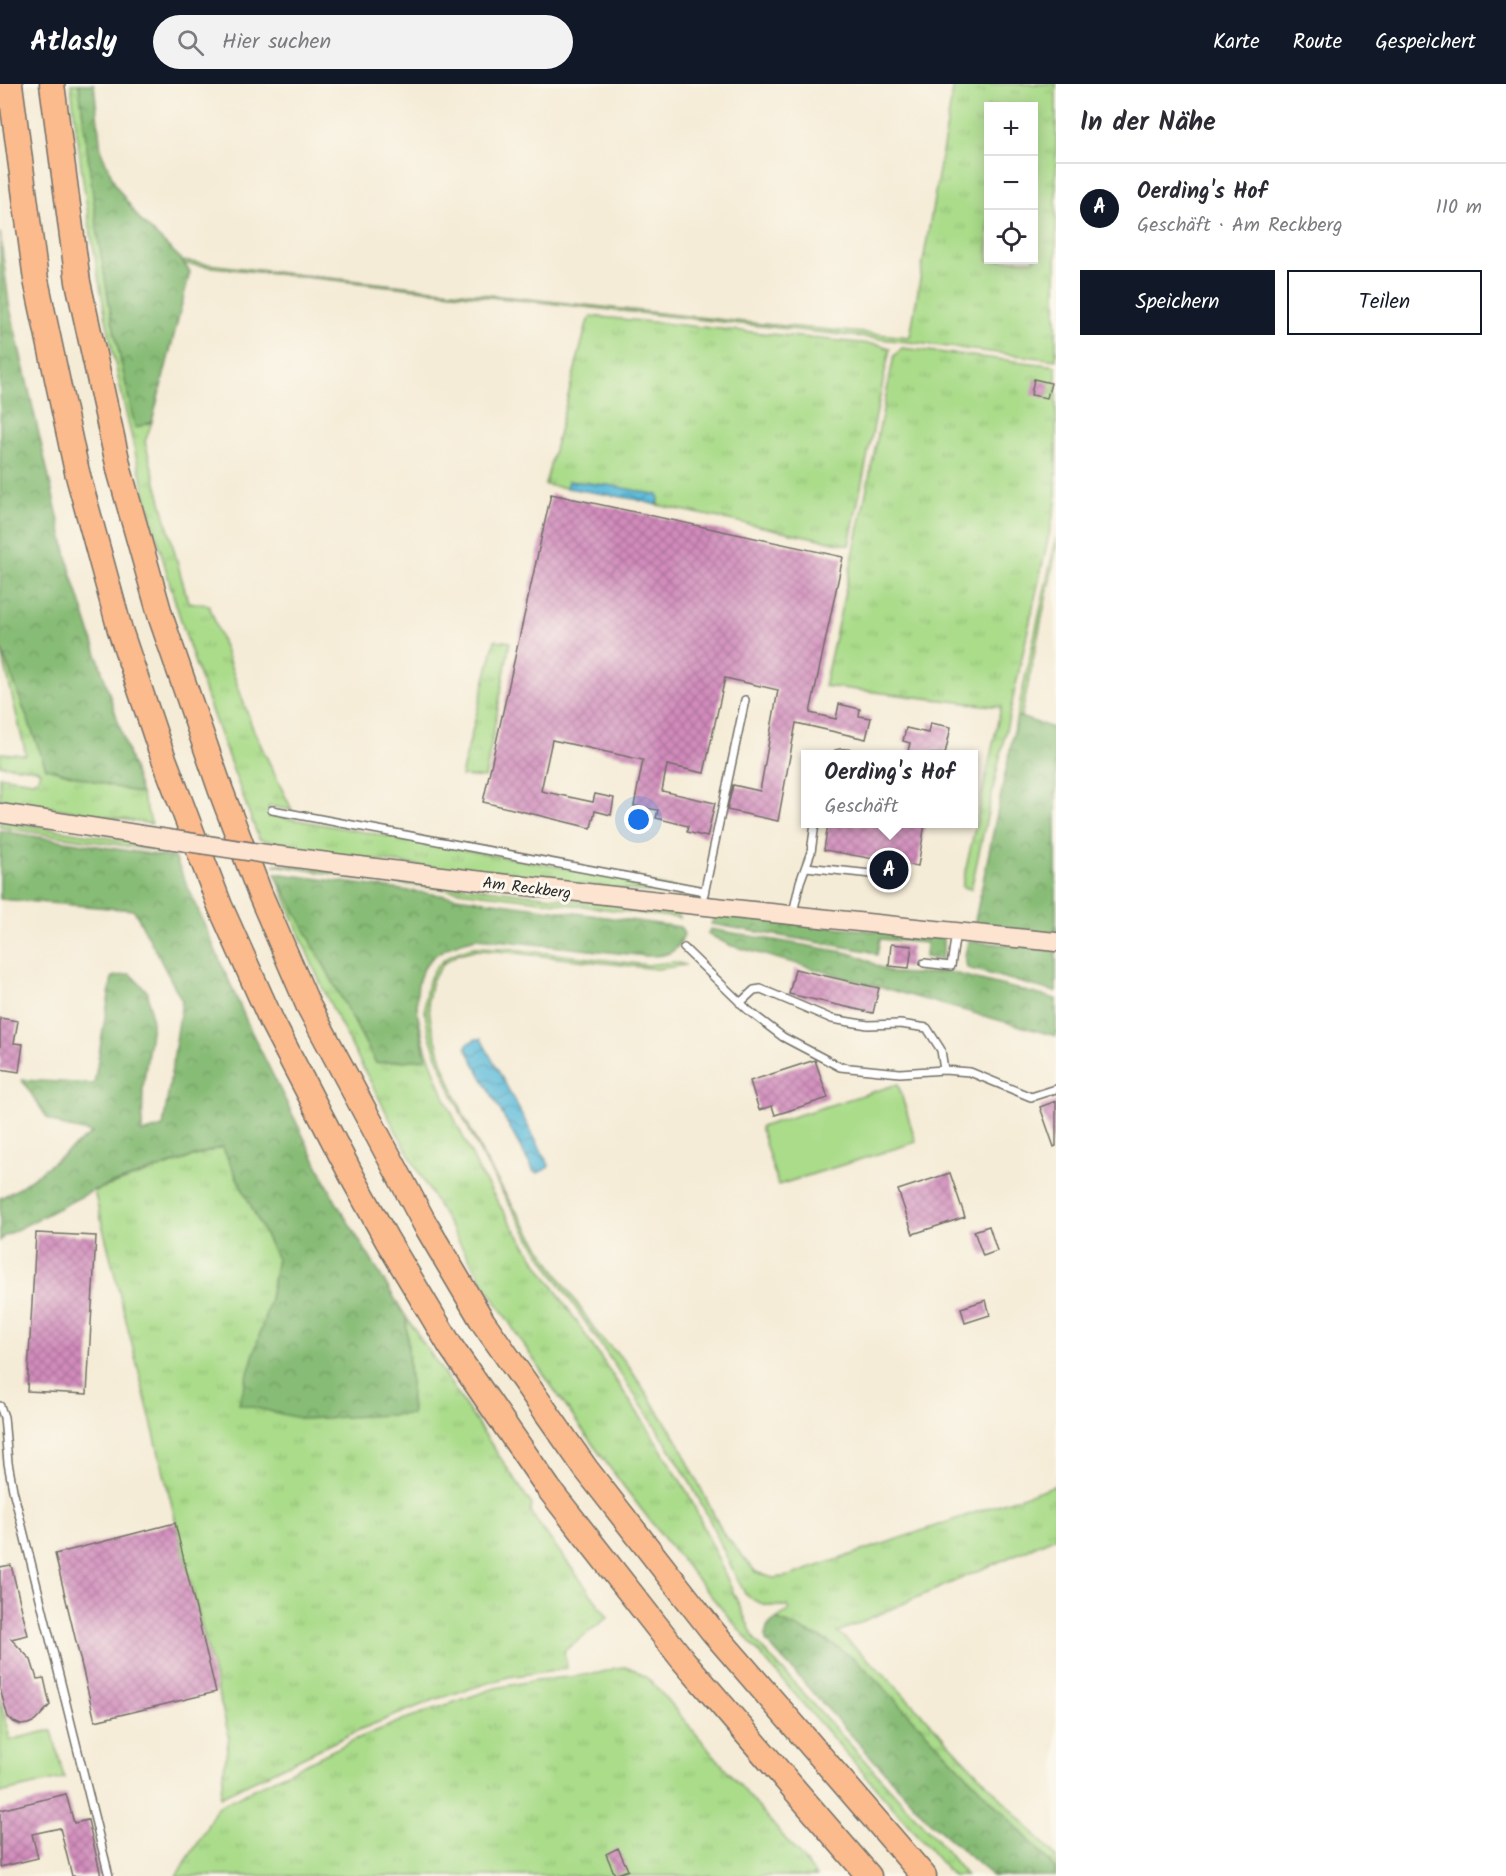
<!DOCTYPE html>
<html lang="de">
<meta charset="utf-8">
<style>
:root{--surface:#fff;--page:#f2f2f3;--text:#2b2b33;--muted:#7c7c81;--line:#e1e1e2;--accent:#111827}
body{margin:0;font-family:Kalam,sans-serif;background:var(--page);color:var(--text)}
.controls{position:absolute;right:18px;top:18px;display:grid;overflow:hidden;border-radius:0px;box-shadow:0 3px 15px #0003}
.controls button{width:54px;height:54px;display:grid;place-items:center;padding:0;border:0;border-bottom:2px solid var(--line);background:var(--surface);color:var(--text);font:30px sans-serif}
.you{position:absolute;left:639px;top:736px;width:21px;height:21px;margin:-15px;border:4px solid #fff;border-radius:50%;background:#1a73e8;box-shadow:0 0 0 9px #1a73e833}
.badge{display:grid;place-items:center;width:39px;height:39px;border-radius:50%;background:var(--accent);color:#fff;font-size:20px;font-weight:700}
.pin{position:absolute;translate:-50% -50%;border:3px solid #fff;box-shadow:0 2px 6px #0006}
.popup{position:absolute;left:801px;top:666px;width:177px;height:78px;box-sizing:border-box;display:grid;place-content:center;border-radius:0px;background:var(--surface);filter:drop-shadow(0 2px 4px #0005);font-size:20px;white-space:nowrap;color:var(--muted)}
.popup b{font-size:22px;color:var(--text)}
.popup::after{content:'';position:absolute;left:50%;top:100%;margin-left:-12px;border:12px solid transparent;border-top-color:var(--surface)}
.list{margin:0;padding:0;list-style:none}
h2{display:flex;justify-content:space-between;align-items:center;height:78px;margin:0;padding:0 24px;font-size:26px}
h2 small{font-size:20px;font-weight:400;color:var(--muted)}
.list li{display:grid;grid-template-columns:39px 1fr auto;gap:18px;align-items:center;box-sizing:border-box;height:90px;padding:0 24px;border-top:2px solid var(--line)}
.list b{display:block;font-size:22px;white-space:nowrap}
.list p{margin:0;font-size:20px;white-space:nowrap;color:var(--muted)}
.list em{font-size:20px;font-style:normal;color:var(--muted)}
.actions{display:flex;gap:12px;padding:18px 24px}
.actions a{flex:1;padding:14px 0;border:2px solid var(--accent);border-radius:0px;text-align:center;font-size:21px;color:var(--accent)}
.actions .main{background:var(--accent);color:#fff}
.icon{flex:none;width:33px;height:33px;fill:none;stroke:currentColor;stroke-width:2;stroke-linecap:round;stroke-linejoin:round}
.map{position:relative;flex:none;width:1056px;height:1792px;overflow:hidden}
header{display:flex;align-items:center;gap:36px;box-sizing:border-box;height:84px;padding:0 30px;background:var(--accent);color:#fff}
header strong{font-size:28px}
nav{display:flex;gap:33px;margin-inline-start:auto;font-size:21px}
.search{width:420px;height:54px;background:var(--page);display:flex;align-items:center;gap:15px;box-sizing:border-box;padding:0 21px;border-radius:33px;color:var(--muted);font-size:22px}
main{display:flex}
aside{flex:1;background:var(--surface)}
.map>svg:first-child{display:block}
.grass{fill:url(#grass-tufts);stroke:#6a845a;stroke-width:1.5;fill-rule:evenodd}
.forest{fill:url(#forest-crowns);stroke:#597450;stroke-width:1.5}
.pitch{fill:#aadc8a;stroke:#6a845a;stroke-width:1.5}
.water{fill:url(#water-waves);stroke:#447382;stroke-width:1.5}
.building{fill:url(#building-cross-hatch)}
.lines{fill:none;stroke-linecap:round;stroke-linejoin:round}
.lane-casing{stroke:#726f67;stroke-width:10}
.secondary-casing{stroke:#726f67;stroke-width:21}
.highway-casing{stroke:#726f67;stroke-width:27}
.lane{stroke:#fff;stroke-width:7}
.secondary{stroke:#fde4d1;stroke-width:18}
.highway{stroke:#fbbb8d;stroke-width:24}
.secondary-bridge-casing{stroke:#726f67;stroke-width:21;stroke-linecap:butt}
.secondary-bridge{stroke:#fde4d1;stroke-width:18}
.labels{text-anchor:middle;stroke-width:6;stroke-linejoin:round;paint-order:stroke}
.street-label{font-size:16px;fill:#2b2b2b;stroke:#fbf7ec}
</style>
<header>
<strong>Atlasly</strong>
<div class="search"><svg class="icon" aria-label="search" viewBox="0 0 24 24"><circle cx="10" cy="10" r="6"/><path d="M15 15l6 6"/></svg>Hier suchen</div>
<nav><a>Karte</a><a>Route</a><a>Gespeichert</a></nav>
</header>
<main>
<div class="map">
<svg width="1056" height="1792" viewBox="0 0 1056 1792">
<defs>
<pattern id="grass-tufts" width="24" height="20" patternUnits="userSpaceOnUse" patternTransform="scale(1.5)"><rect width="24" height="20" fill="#aadc8a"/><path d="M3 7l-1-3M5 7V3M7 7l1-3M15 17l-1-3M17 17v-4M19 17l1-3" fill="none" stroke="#92bd77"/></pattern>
<pattern id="forest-crowns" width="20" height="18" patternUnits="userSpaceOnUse" patternTransform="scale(1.5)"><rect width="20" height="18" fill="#87bc76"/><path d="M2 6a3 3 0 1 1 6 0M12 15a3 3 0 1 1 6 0" fill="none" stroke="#6f9961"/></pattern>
<pattern id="water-waves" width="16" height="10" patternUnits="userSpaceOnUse" patternTransform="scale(1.5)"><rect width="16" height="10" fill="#5cbbda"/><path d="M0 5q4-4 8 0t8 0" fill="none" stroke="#4c98b1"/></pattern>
<pattern id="building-cross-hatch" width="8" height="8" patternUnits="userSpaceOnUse" patternTransform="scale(1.5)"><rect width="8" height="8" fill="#d18bbc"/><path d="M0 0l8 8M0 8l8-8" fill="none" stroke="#aa7299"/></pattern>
</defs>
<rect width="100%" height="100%" fill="#fbf7ec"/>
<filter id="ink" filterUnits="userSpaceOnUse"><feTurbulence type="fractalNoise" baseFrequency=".0167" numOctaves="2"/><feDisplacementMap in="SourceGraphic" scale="12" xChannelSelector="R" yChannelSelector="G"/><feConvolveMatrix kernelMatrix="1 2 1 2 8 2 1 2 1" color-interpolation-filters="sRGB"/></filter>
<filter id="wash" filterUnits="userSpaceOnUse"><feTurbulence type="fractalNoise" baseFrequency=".008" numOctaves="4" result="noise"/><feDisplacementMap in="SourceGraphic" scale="24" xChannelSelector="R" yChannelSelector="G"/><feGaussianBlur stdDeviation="1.35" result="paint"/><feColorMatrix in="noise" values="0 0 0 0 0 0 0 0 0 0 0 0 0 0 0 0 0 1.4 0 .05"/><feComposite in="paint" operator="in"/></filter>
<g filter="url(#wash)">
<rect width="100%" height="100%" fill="#f5ecd7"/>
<path class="grass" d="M71 0H79L99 158 111 230 135 343 152 338 145 358 188 518 209 521 253 645 292 726 269 722V731L650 799 691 808 685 812 478 789 288 765V761L259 755C228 673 197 591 172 507 124 341 89 171 71 0Z
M954 0H1056V276L909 258 184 180 182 177 283 189 763 240 910 253ZM988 22H1034V176H988Z
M591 232 880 261 890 264 849 461 657 421 659 416 614 402 568 397 566 404 545 401 587 239Z
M902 264 1056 282V419L971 805 962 803 1001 623 824 602 855 463 894 272Z
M1056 454V467L1021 634 1017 632Z
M495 556 510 558 485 694 461 692Z
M0 561 46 684 141 710 152 740 0 715V692L33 697 38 694 40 688 36 685 0 681V669L26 671Z
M0 737 162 762 160 767 18 746 0 743Z
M277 780 677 828 680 834 378 797 274 781Z
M275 789 376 979 425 975 417 930 426 965 444 1012 479 1087 508 1135 647 1343 688 1409 755 1556 937 1756 966 1792H952C838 1657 716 1527 610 1384 519 1261 438 1131 369 995 351 961 332 926 317 891 302 858 289 823 275 789Z
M473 863 504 864 647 881 674 878 686 881 657 885 498 867 474 866 458 870 443 880 432 896 428 916 431 939 443 980 465 1034 484 1073 507 1113 554 1185 599 1252 625 1277 676 1354 723 1449 756 1488 773 1494 789 1492 1056 1401V1453L838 1548 884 1590 1047 1763 1056 1774V1786L828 1557 776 1535 789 1526 787 1522C770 1523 757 1521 745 1509 730 1484 720 1457 707 1431 697 1410 685 1389 672 1368 595 1246 502 1132 447 997 438 973 424 945 425 919 426 886 443 870 473 863Z
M222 1063 277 1175 270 1215 412 1330 406 1233 532 1421 530 1428 608 1533 564 1567 567 1584 508 1593 436 1615 361 1645 220 1713 229 1652 94 1107Z
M625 1583 635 1586 651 1597 817 1792H176L200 1756 217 1723 354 1656 408 1634 496 1604 537 1596 570 1593 599 1589 615 1584Z"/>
<path class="forest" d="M79 0H94L101 67 116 102 140 136 179 173 190 188 152 338 135 344 111 230 99 158Z
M0 148 9 220 70 485 141 710 46 684 0 561Z
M1017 632 1056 645V850L974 841Z
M0 747 175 774 251 947 336 1118 406 1233 412 1330 303 1335 239 1320 270 1215 277 1175 222 1063 94 1106 4 1152 0 1157V1114L16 1106 92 1049 66 1043 48 1035 22 996 94 1000 112 893 130 890 148 908 152 940 143 1003 142 1049 163 1043 182 917 134 826 0 815Z
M275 789 680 843 684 850C677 870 667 872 647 872L477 854C401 870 414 915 426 975L376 979Z
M716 831 943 854V868L941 876 925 873 926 859 880 855 877 871 868 867 711 840Z
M710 845 849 869 861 873 891 889 911 890 949 888 1056 915V952L729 861 708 850Z
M968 857 1056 866V908L967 884 965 872Z
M776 1535C809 1549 834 1558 862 1581L1047 1775 1056 1786V1792H992L930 1738 766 1557C764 1546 767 1541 776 1535Z"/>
<path class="pitch" d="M898 1000 916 1058 778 1101 760 1043Z
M0 1613 10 1656 52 1646 64 1694 0 1709Z"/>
<path class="water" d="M568 397 614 402 658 411 659 416 657 421 634 415 566 404Z
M476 955H481L549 1081 548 1084 538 1089 534 1088 466 964 467 960Z"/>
<g id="blocks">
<path class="building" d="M1034 295 1051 299 1047 314 1031 311Z
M551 410 843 473 810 629 836 635 839 620 860 625 859 632 871 634 866 655 796 639 778 737 727 726 733 701 760 707 778 606 725 594 704 689 667 681 662 707 715 719 707 753 687 748 688 742 656 734 658 726 634 722 643 676 552 656 541 707 593 718 595 710 614 714 611 731 595 727 591 744 483 718Z
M930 639 951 643 945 670H924L908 667 910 659 903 657 906 644 928 649Z
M828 740H925L918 782 904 780 901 797 877 792 880 776 824 766Z
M891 860 912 862 909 884 889 882Z
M795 885 879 904 873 929 789 910Z
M0 934 18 937 14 959 23 960 19 988 0 985Z
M815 976 828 1014 775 1031 772 1022 759 1026 750 997Z
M1056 1017V1062L1054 1063 1040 1023Z
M950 1089 965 1133 913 1150 898 1106Z
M989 1142 997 1167 983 1172 974 1147Z
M36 1149 96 1152 87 1310 27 1307Z
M986 1216 990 1231 965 1239 961 1224Z
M175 1439 216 1608 95 1637 55 1470Z
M11 1481 28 1551 11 1555 31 1576 37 1595 44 1594 50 1621 35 1637 28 1640 21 1641 14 1638 8 1633 0 1605V1483Z
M66 1710 74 1739 88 1736 101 1792H72L60 1744 32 1750 38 1774 0 1783V1726Z
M618 1764 628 1786 615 1791 606 1770Z"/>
</g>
</g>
<g filter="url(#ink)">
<use href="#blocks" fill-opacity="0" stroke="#726f67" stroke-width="1.5"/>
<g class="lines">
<g class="lane-casing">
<path id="lane" d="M837 670 842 669 855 670
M272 726 704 807
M806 783 871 790
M704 810 745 616
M793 829 800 798 811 768 815 740
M684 864 749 927 783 953 840 983 900 989 944 986 970 988 1031 1013 1056 1005
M924 879 951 882 956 848
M740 919 754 906 761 905 832 935 868 941 900 940 927 944 941 966 944 986
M0 1322 4 1333 8 1379 13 1406 109 1792"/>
</g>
<g class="secondary-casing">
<path id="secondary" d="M0 729 161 754
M273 771C533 805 795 832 1056 858"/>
</g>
<g class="highway-casing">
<path id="highway" d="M10 0 36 196 77 388 120 546 158 659 220 822 272 938 355 1098 387 1156 451 1263 549 1405 683 1576 869 1792
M52 0 78 198 120 389 161 534 221 707 260 810 308 921 425 1140 483 1238 586 1385 714 1549 924 1792"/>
</g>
<use href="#lane" class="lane"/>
<use href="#secondary" class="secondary"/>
<use href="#highway" class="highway"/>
<g class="secondary-bridge-casing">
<path id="secondary-bridge" d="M161 754 273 771"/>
</g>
<use href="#secondary-bridge" class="secondary-bridge"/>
</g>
</g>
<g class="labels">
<g class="street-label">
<text transform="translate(527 803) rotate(7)" y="6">Am Reckberg</text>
</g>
</g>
</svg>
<div class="controls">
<button>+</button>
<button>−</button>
<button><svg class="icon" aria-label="locate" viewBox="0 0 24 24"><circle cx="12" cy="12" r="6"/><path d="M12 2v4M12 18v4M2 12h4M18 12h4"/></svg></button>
</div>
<div class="you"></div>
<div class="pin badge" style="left:889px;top:786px">A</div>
<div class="popup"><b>Oerding's Hof</b>Geschäft</div>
</div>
<aside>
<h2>In der Nähe<small></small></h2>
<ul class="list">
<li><span class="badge">A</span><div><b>Oerding's Hof</b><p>Geschäft · Am Reckberg</p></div><em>110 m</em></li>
</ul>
<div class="actions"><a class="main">Speichern</a><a>Teilen</a></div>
</aside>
</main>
